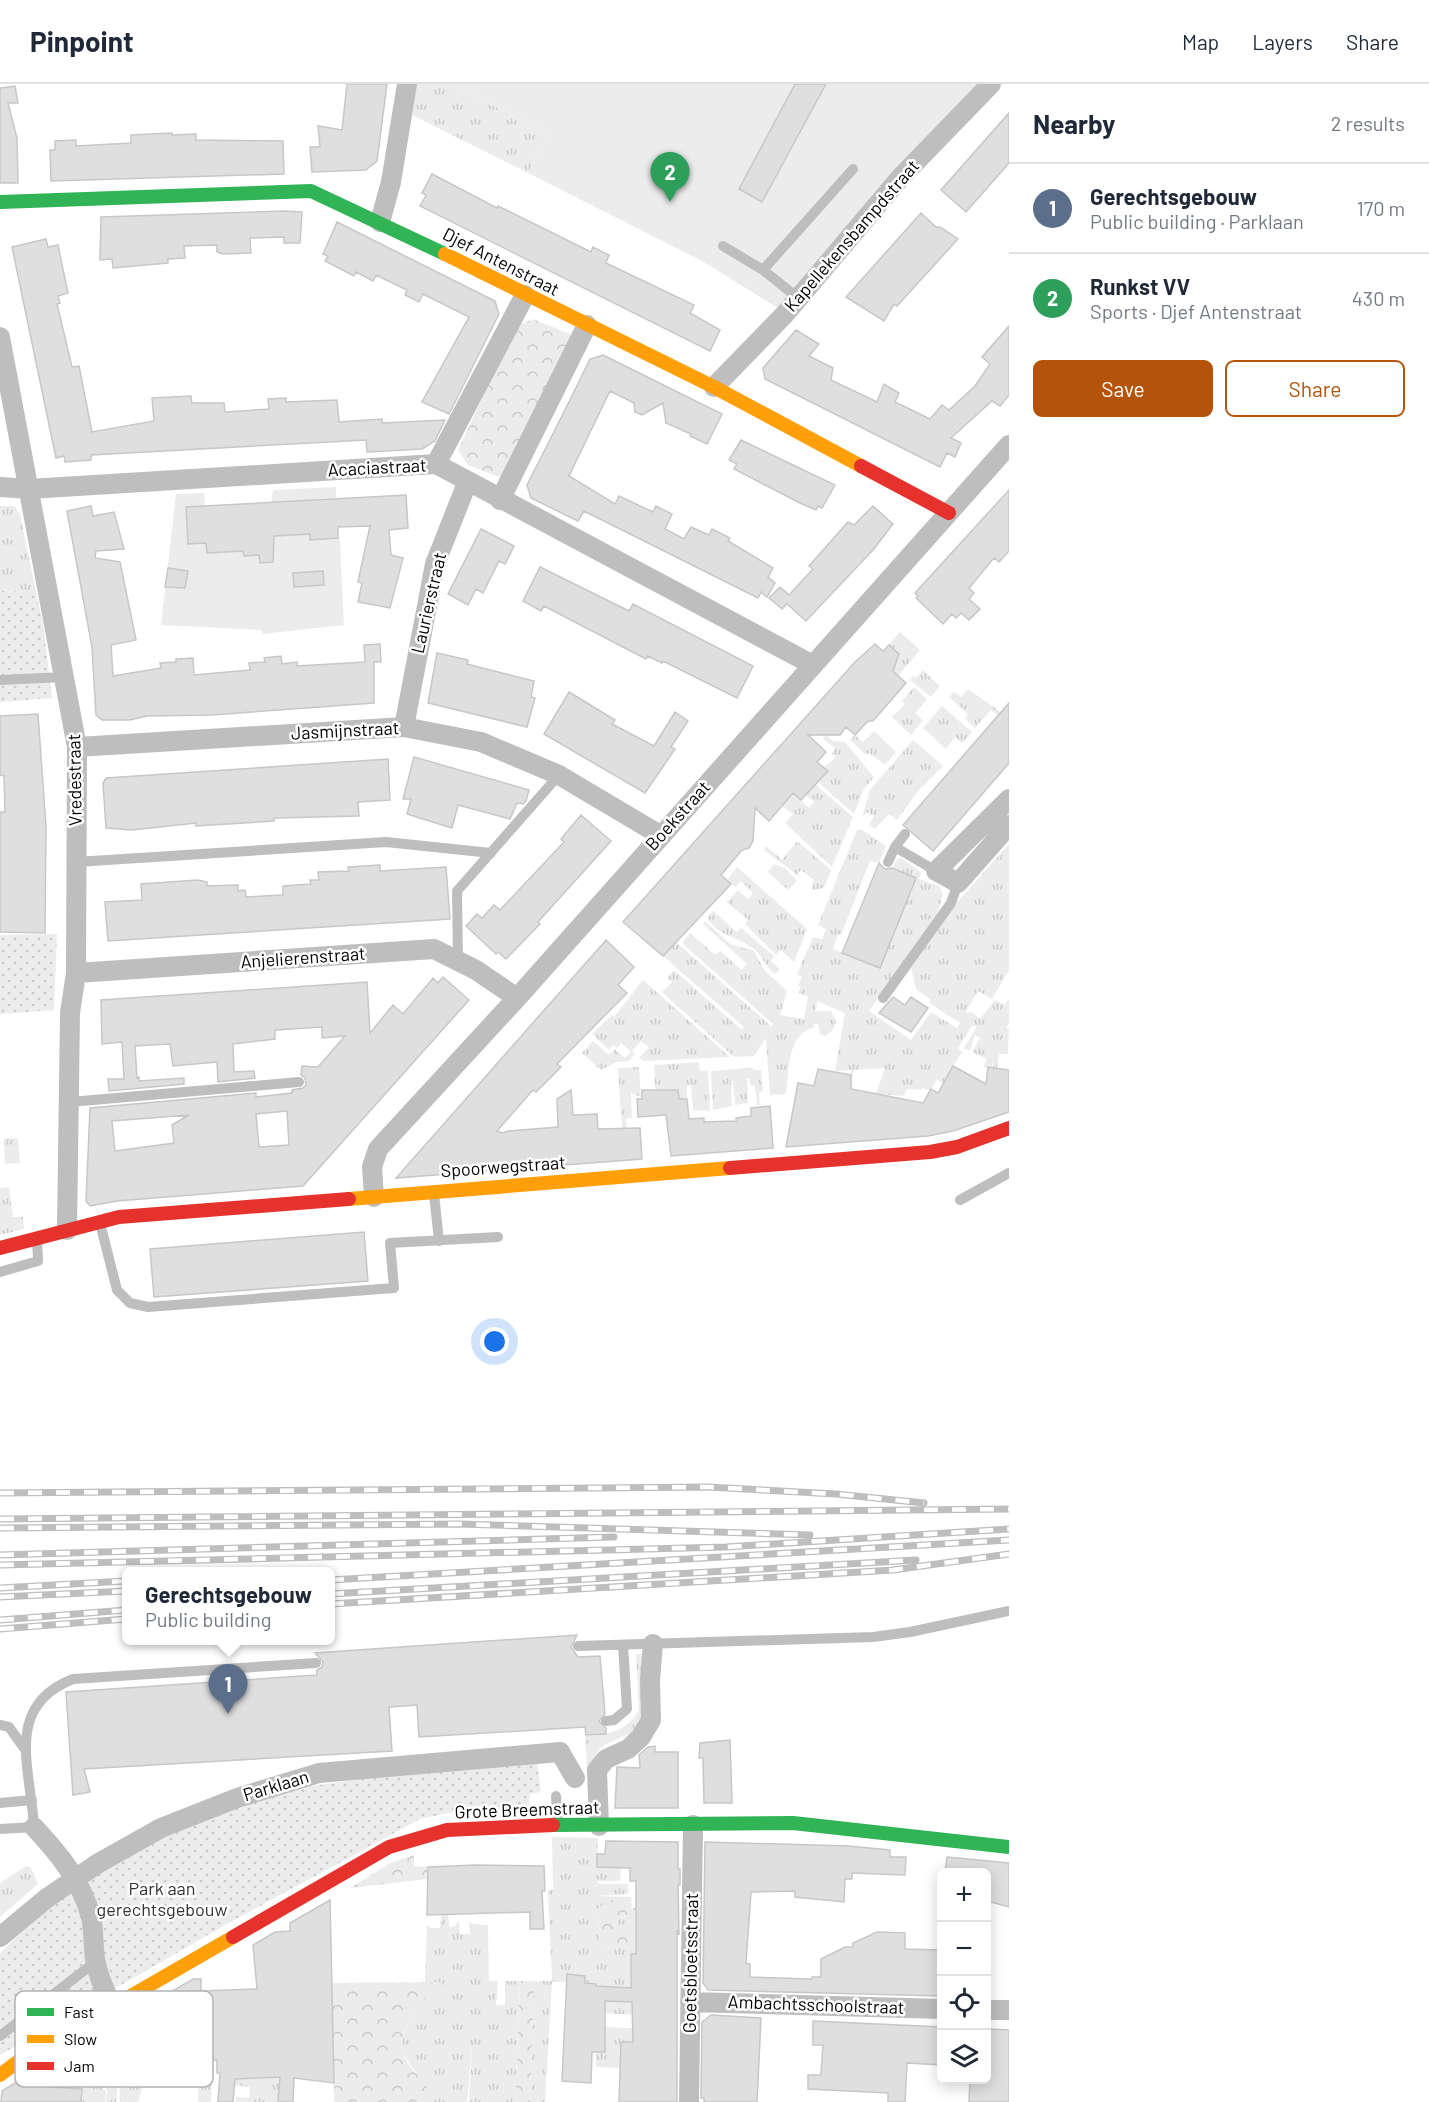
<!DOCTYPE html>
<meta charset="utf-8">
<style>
:root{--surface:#fff;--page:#f6f6f7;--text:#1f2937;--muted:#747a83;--line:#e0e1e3;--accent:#b45309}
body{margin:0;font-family:Barlow,sans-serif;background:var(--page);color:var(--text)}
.controls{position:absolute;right:18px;bottom:18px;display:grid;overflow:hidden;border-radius:9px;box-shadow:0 3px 15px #0003}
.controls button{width:54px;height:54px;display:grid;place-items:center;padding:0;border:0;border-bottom:2px solid var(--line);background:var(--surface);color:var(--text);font:30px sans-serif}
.you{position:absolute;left:495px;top:1258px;width:21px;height:21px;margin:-15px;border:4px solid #fff;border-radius:50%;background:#1a73e8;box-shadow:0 0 0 9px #1a73e833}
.badge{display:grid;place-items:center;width:39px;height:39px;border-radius:50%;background:var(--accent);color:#fff;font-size:20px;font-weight:700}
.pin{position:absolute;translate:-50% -50px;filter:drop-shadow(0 2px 3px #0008)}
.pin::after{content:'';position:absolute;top:32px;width:21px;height:18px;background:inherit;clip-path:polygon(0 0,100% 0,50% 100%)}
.popup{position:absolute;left:122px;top:1483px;width:213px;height:78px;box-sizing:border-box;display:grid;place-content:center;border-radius:9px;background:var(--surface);filter:drop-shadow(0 2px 4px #0005);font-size:20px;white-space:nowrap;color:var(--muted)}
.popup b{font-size:22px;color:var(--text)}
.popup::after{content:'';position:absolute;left:50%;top:100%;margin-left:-12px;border:12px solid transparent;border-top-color:var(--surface)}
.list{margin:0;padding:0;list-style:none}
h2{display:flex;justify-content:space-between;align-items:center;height:78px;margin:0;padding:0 24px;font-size:26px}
h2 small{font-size:20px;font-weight:400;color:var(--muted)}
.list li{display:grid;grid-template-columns:39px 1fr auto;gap:18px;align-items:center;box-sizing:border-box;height:90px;padding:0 24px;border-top:2px solid var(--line)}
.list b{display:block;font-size:22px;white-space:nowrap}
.list p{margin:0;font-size:20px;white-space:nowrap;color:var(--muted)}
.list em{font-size:20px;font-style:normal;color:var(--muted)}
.actions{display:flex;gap:12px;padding:18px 24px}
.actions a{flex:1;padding:14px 0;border:2px solid var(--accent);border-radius:9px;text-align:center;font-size:21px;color:var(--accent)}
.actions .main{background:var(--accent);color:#fff}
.icon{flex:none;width:33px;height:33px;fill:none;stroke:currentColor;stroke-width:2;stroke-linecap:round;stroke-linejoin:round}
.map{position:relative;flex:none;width:1009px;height:2018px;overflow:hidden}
header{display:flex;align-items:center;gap:36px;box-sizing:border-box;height:84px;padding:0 30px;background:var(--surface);border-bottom:2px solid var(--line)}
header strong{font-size:28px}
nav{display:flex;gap:33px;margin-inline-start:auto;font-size:21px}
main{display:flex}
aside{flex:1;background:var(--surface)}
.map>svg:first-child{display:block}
.grass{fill:url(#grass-tufts)}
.forest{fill:url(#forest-crowns)}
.park{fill:url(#park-dots)}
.garden{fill:#ececec}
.building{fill:#dfdfdf;stroke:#c7c7c7;stroke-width:1.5;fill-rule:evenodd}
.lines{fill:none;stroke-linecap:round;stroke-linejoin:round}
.lane{stroke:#bebebe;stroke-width:10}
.street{stroke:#bebebe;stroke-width:20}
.fast{stroke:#30b455;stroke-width:14}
.slow{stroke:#ff9f0a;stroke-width:14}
.jam{stroke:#e5322d;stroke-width:14}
.rail-casing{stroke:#bebebe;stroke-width:7}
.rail{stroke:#fff;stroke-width:4.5;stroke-dasharray:14;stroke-linecap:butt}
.street-bridge{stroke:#bebebe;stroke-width:20}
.labels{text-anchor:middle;stroke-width:5;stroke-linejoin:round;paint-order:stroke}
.street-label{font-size:18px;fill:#000;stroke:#fff}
.park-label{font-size:18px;fill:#333;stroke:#fff}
.key{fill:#fff;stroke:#b2b2b2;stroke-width:1.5}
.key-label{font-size:16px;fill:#000}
</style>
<header>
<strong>Pinpoint</strong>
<nav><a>Map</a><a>Layers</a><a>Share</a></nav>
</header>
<main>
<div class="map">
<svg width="1009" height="2018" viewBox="0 0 1009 2018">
<defs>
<pattern id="grass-tufts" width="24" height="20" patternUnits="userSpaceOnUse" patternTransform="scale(1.5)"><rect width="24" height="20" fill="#ececec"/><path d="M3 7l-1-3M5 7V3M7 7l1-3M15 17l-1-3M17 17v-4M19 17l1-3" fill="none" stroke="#c9c9c9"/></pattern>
<pattern id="forest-crowns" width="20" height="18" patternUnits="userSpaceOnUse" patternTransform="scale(1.5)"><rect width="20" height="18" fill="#ececec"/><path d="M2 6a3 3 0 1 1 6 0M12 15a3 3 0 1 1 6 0" fill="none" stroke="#c9c9c9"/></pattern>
<pattern id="park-dots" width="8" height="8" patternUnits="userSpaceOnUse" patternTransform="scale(1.5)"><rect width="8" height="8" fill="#ececec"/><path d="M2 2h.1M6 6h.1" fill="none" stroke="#c9c9c9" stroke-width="1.8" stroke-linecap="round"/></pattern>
</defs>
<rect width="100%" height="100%" fill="#fff"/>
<path class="grass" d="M415 0H451L549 50 528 89 412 31Z
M0 422H14L20 430 36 508 0 507Z
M900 548 920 566 898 592 892 591 899 571 889 561Z
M923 586 940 602 931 613 910 596 913 592 916 594Z
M914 603 927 615 915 629 923 636 911 651 892 633 905 620 902 617Z
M968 605 1009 634V641L991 626 975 644 965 635 968 630 949 613 954 608 961 613Z
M942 622 972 648 962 659 955 653 946 665 923 644Z
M874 647 896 668 885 681 869 669 866 671 850 656 855 651 863 658Z
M826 651 833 657 845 658 874 693 864 705 854 730 819 699 827 688 823 684 836 673 832 670 835 664 823 655Z
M913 656 943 682 918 707 897 736 889 730 875 745 869 741 874 732 867 728 862 734 870 706Z
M809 695 853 733 832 783 785 739 793 730 775 717 781 710 788 715 793 709 809 724 814 718 800 706Z
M861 745 886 762 879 779 870 777 841 851 838 850 833 865 880 883 916 795 892 785 897 775 901 774 921 788 919 795 939 802 943 810 938 828 869 927 911 956 931 928 957 944 960 939 929 919 931 916 916 905 911 884 959 816 1009 760V886L992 915 978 907 965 929 972 928 980 935 995 916 1005 921 1009 914V939L1006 944 1009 945 1008 970H999L997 984H993L994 976 991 984 983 983 987 975 972 968 980 954 975 951 970 967 964 964 977 942H972L958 964 962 968 943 999 937 995 930 1007 923 1004 921 1006 907 1005 904 1012 876 1010 885 984 854 986 850 1002 851 986 835 987 845 929 817 917 816 927H831L836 938 832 947 825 952 820 950 818 940H814L813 944C787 950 789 988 786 1010L770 1011 766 954 754 972 734 973 662 908 672 898 667 894 674 886 742 946 744 943 663 872 675 857 772 943 773 940 682 859 690 849 715 871 720 867 742 886 747 880 703 840 705 837 730 860 754 867 764 886 787 907 780 931 804 935 808 913 799 909 801 903 798 902 802 893 797 890 813 853 822 855 826 845 818 841 857 746Z
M797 757 831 786 824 804 812 806 813 795 801 786 798 789 800 793 764 766 766 762 782 776Z
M774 780 785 784 797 797 788 806 768 788Z
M737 783 807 845 794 878 781 866 776 871 745 840 748 836 727 818 738 806 748 815 753 809 741 797 735 803 727 796Z
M713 827 737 848 741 844 774 872 771 877 780 885 775 890C764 882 761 868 750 862 734 852 718 851 707 834Z
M643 896 730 973 643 977 639 974 649 963 641 957 632 967 635 970 629 977 616 978 601 986 582 969 593 957 609 971 614 965 625 974 631 968 621 959 617 964 613 961 609 966 592 950 612 931 614 933Z
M699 978 700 987H708L710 1027 693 1026 691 1001 687 1002V1015H679L678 1006H672L656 1016 654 981Z
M639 983 641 1013 631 1009 632 1034 626 1035 627 1045 622 1046 618 984Z
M753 984 754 986H761L763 1007 759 1008 760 1021H757L755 1001 751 1002 749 995H747L748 1019 735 1021 733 996 731 997 732 1022 713 1026 711 987Z
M18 1054 20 1079 5 1080 4 1055Z
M9 1103 13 1133H23L24 1145 0 1151V1104Z
M636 1570H643C643 1590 651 1620 641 1639 632 1656 604 1653 596 1671 591 1681 591 1697 589 1708L585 1652C606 1652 629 1646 639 1626Z
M552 1753 598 1754 597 1783 632 1784H621L620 1797H597L598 1800H628V1810L598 1812 631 1813 632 1824H643V1851H626L622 1843 617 1840 618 1836 627 1832 598 1824 599 1863 638 1864V1870L631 1878 630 1903 642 1904 638 1931 597 1929V1902L596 1900 585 1899V1892L571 1891 567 1898H552L545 2018H530L534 1897H552L548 1806H553Z
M26 1782 31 1784 38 1800 0 1833V1799Z
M442 1824 448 1827 449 1843H454L459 1837 460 1850H470L469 1837 472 1840 488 1841 489 1897H498L496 1921H505V1897H520L515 2018H469L472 1962 467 2018H424C424 1995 419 1993 407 1976 392 1956 415 1923 429 1909L425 1898 427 1841 431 1844H440Z
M596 1943 633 1944V1958L620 1984 596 1983Z
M85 1954V1970L99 1971 97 1999 106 2007 105 2018H81L82 2005 54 2002 56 1971Z
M101 1971 147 1974 148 1984 138 2018H120L119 1989 116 2018H106L107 2006 99 1998Z
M199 1989 212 1990 211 2018H198Z
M234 1991 248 1994 280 1993 278 2018H236V2013L249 2014 250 2003 234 2001Z"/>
<path class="forest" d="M533 235 575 252 502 394 468 381 458 366 510 255 521 240Z
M414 1771V1782L428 1783V1795L350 1804 390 1779Z
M611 1816H621L632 1824 631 1829 618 1836 617 1840 625 1843 627 1851H636V1864L599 1863 598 1824Z
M520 1897H534L530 2018H515Z
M443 1898C424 1913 394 1944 404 1972 408 1983 421 1992 427 2002L424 2018H334L332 1899Z"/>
<path class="park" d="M0 507 36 508 43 540 52 614 0 618Z
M57 850 54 926 0 930V851Z
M537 1677 541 1708 530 1710 529 1722 448 1729 420 1735 227 1840 0 1971V1869C78 1791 179 1736 285 1707 305 1702 327 1700 348 1697 411 1687 474 1682 537 1677Z"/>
<path class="garden" d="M451 0H980L781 226 702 177 528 89 549 50Z
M336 403V414L316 415 318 455 338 454 340 457 344 541 263 550 260 546 161 541 176 410 204 409 205 422 186 423 188 460 206 459 207 469 241 467 243 463 244 472 259 461 260 479 273 478 274 452 292 450 290 417 271 419 273 406Z"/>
<path class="building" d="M347 0H387L377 77 366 86 312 88 310 63H320L318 42 342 46Z
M795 0H826L762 118 739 105Z
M15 2 18 19H8L17 54 18 99H0V4Z
M1009 29V79L966 128 941 106Z
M172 49V51L196 50V56L283 57 284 90 51 97 50 66H55V57L76 56V62L131 59V51Z
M432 90 497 124 498 122 591 168 593 163 609 171 606 179 694 221 690 229 720 246 710 267 420 122 426 111 422 109Z
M283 127 302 128 300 159H284V153L250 154 251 169 223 170 217 168V161L184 162 185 174 168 175V179L113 184 112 175 100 176 101 133Z
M921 129 936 143H940L958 155 897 222 894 220 884 237 846 213Z
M337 138 495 217 499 230 449 330 422 318 469 233 423 210 419 218 405 211 407 206 376 191 373 197 356 188 354 192 325 177 328 172 323 170Z
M46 155 48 163 58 161 68 209 58 212 60 219 57 220 72 283 79 282 92 348 154 337 152 314 191 312 192 319H224L225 328 269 325 268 315 286 314V318L337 316 339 338 382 335V339L445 336 435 357 422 365 367 368 366 356 91 371V376L65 378 64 372 56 374 12 163Z
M1009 242V311L1000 322 992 317 951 354 961 359 955 373 947 369 940 383 765 295 763 284 796 246 819 260 809 272 833 284 831 296 877 318 884 300 899 309 895 318 930 335 942 321 949 326 975 302 990 280 982 273Z
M603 271 722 330 707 360 690 352 691 350 666 339 663 319 642 331 635 328 634 319 610 307 569 392 615 420 619 412 653 428 656 422 672 430 665 445 684 455 691 443 709 451 712 445 730 454 728 457 773 484 768 493 775 499 767 513 761 508 758 514 584 427 578 437 531 414 527 401 567 322 590 275Z
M741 356 835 401 822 424 818 422 816 426 802 420 734 385 737 380 729 376Z
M1009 406V467L999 478 994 474 969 504 974 509 969 515 980 525 969 536 961 529 956 534 952 530 943 540 916 514 918 512 915 509Z
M406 411 408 444 389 446 391 471 403 474 390 524 358 518 362 499 358 498 370 442 338 443V454L310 456V450L274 452 273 478 260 479 259 471 244 472 243 467 207 469 206 459 188 460 186 423Z
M91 422 93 432 114 428 124 465 96 467 95 474 120 478 136 556 111 561 113 592 161 584 160 579 176 578V575L193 574 194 591 250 586 249 579 265 578 264 574 281 572 282 580 297 578V582L365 578 364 561 380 560 381 578H374V619L211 631 147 632 130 636H102L96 631 92 563 67 427Z
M873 422 893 440 873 466 806 537 787 520 782 525 769 514 780 503 789 511 813 485 809 482 848 438 854 441Z
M481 445 514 462 505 480 499 477 483 509 476 505 468 521 448 510Z
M540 483 629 527 633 520 753 582 737 614 663 577 662 579 648 572 646 575 544 522 541 527 523 517Z
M168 484 188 487 185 504 165 503Z
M323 487 324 501 294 503 293 489Z
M875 560 883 567 889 561 899 570 893 587 906 599 873 637H868L855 651 846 643 840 651H808L826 668 817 678 828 687 801 716 793 709 769 737 755 724 753 757 749 764 742 766 721 791 731 800 663 872 623 838 855 578Z
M437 569 468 576 467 580 534 597 531 613 535 614 527 643 428 619Z
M569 608 615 636 612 640 654 662 675 628 688 637 671 663 675 665 645 709 544 650Z
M1009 619V679L933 767 903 741Z
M38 630 46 743 45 849 0 848V728H5L4 692 0 691V632Z
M414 673 529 706 526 717 523 720 517 719 510 735 458 721 452 744 407 730 411 715H403Z
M388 675 390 716 358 718 359 732 274 734V737L196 742V739L132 746 106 744 103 699 106 694Z
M581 731 611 757 538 838 540 840 506 875 498 868 496 870 466 842 477 830 482 834 494 821 500 826 564 758 561 755Z
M879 779 885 785 892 784 916 794 880 884 842 869Z
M380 781V787L446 783 450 835 108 857 105 818 142 816 141 800 198 796 207 798V802L238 801V807L245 806 246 813 283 811V802L311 800 310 796H319L318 788 349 787 348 783Z
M606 856 634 883 618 901 627 909 557 980 561 983 536 1008 533 1006 497 1047 503 1049 508 1047 558 1043 557 1015 571 1006 573 1031 597 1030 598 1045 640 1044 642 1075 396 1094Z
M443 893 469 916 303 1102 117 1117 90 1122 86 1117 90 1024 256 1009V1013L292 1009V1006L303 1004 306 1001 305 994 301 991 302 982 318 983 345 952 322 954V943L275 946V955L233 960 234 988 254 987 255 994 218 998 217 978 173 982 170 960 135 962 137 994 139 993V997L184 994V1000L109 1007 108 995H124L122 958 102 960 101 916 367 898 370 949 393 921 403 930 433 894 438 899ZM287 1027 289 1061 259 1063 256 1030ZM189 1031 172 1041 174 1059 115 1067 112 1037Z
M893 913 905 921 911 913 928 924 911 948 879 929Z
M953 982 986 1000 988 983 1009 986V1028L953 1047 928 1052 786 1063 798 999 814 1002 818 985 851 991V1005L923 1019 931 1005 938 1009Z
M642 1006H678L679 1015H687L689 1035 704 1034V1038L736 1037V1034L751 1032V1024L770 1022 773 1064 671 1072 666 1031 638 1033 637 1015H642Z
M364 1148 368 1197 154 1213 150 1165Z
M577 1551 571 1563 578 1573 600 1572 605 1630 599 1637 606 1644V1650L586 1651 585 1643 419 1653 417 1621 389 1623 392 1667 84 1685 90 1708 73 1711 66 1608 317 1591V1586L322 1583 323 1578 315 1569Z
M730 1656 732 1719H704L703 1674H699L700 1659Z
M655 1662V1668H678V1724H615L617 1683 640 1684 639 1671 648 1663Z
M606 1757 678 1758V1785H680V1801H678L679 1851 677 1846V2018H619L621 1958H633L632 1918 605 1917V1968H592L591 1999 562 1997 567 1890 585 1892V1899L596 1900V1902L631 1904V1870H636V1797H630V1784L597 1783V1770H605Z
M705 1758 848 1762 890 1766V1773H906L905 1791 852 1789V1795H845L844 1818 795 1813V1807L751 1808 746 1879 750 1880V1893L812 1895V1893H821V1875L845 1863H853V1859L877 1848 905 1849V1865L942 1866V1912L708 1906 703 1899Z
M947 1773 1009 1779V1823L987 1817V1788H945Z
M476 1781 544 1782 545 1807H542L544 1845H530V1828L427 1831 428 1783Z
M330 1816 334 1999 294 1994 293 2018H278L280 1993 235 1995 233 2018H218L220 1989H217V1976L175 1977V1987L148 1984 147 1974 87 1971 88 1956 193 1895H201V1907L257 1905 253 1861 275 1848 290 1847V1839Z
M711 1931 761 1934 757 2018H704V2014H701L702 1938Z
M813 1937 942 1943V1981L907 1979 905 2018H888V2009L808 2005V1991H821L823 1961H813Z
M987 1945 1009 1946V2018H969L970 1995H987Z
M56 1974 54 2003 82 2005 81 2018H1L2 2007Z"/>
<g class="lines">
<path class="lane" d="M723 162 763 186 798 214
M763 186 853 85
M0 596 65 593
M905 750 895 763 936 787
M76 778 386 758 491 769
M888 778 895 763
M458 877 457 807 559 691
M883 914 951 819 958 799
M70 1018 299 998
M434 1110 439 1157
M960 1116 1009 1089
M100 1139 117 1206 130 1219 148 1223 394 1204 390 1159 498 1153
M0 1188 38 1177 37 1154
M578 1562 873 1553 910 1548 1009 1527
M606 1637 614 1636 627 1625 623 1561
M0 1641 9 1643 24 1664
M556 1712 558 1742
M0 1719 32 1716
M0 1745 34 1743C31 1686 3 1622 73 1595L316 1579
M0 1952 95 1878"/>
<path class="street" d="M380 138 391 98 407 0
M0 253 77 663 76 889 70 929 67 1146
M714 303 785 230 900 94 991 0
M436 380 525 211
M0 403 29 405 436 380 813 581
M500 416 587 241
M404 643 435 480 467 399
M77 663 404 643 481 658 559 691 660 751
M1009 715 936 787 958 799 1009 741
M76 889 434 865 476 886 517 914
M374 1113 372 1083 378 1065 517 914 1009 361
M599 1742 597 1686 606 1675 628 1665 641 1653 651 1636 650 1596 653 1560
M34 1743C59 1770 81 1796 91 1833 94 1846 93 1861 95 1875 98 1892 105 1908 113 1923
M97 1780 161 1744 237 1714 319 1689 560 1668 575 1694
M0 1853 47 1814
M690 1918 942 1925
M986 1926H1009
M689 2018 693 1741"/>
<path class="fast" d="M0 118 311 107 445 170
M553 1741 793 1739 1009 1763"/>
<path class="slow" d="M445 170 714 303 861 382
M349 1115 730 1084
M0 1991 20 1976 233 1853"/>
<path class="jam" d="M861 382 949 429
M730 1084 930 1068 957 1063 1009 1044
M0 1164 119 1133 349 1115
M233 1853 389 1763 447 1746 553 1741"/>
<g class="rail-casing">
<path id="rail" d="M0 1409 708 1403 836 1410 924 1419
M0 1435 1009 1425
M0 1444 459 1440 810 1451
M0 1471 614 1453
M0 1481 726 1463 1009 1445
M330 1496 1009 1456
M0 1504 126 1497
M330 1510 916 1476
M0 1513 126 1507
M330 1520 893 1486 1009 1470
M0 1536 126 1526
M0 1545 126 1535"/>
</g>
<use href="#rail" class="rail"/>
<path class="street-bridge" d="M47 1814 97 1780"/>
</g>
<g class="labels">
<g class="street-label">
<text transform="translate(852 152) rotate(-49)" y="6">Kapellekensbampdstraat</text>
<text transform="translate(501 178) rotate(27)" y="6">Djef Antenstraat</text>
<text transform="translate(377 384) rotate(-3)" y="6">Acaciastraat</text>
<text transform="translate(429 519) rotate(-77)" y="6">Laurierstraat</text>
<text transform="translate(345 647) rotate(-3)" y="6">Jasmijnstraat</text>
<text transform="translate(75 696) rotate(-91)" y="6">Vredestraat</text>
<text transform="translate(678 732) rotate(-48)" y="6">Boekstraat</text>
<text transform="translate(303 874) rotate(-4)" y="6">Anjelierenstraat</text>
<text transform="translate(503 1083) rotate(-4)" y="6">Spoorwegstraat</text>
<text transform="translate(276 1702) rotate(-17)" y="6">Parklaan</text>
<text transform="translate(527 1726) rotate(-2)" y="6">Grote Breemstraat</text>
<text transform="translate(691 1879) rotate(-89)" y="6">Goetsbloetsstraat</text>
<text transform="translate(816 1921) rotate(2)" y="6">Ambachtsschoolstraat</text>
</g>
<g class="park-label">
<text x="162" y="1811">Park aan<tspan x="162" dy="21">gerechtsgebouw</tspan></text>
</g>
</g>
<rect x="15" y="1907" width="198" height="96" rx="9" class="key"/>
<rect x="27" y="1924" width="27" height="8" fill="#30b455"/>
<rect x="27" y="1951" width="27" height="8" fill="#ff9f0a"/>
<rect x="27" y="1978" width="27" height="8" fill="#e5322d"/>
<g class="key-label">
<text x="64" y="1934">Fast</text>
<text x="64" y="1961">Slow</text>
<text x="64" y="1988">Jam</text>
</g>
</svg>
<div class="controls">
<button>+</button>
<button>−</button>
<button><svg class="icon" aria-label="locate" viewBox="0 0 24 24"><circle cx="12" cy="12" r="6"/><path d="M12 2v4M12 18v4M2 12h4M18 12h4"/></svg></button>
<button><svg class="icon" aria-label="layers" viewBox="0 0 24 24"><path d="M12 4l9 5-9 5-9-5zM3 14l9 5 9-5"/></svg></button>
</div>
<div class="you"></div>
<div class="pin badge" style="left:228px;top:1630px;background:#5c6f8a">1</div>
<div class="popup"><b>Gerechtsgebouw</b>Public building</div>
<div class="pin badge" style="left:670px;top:118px;background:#2e9e5b">2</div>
</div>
<aside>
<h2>Nearby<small>2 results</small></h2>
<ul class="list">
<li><span class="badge" style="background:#5c6f8a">1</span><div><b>Gerechtsgebouw</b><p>Public building · Parklaan</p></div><em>170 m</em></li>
<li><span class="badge" style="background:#2e9e5b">2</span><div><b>Runkst VV</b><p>Sports · Djef Antenstraat</p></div><em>430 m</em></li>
</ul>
<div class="actions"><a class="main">Save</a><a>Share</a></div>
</aside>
</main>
